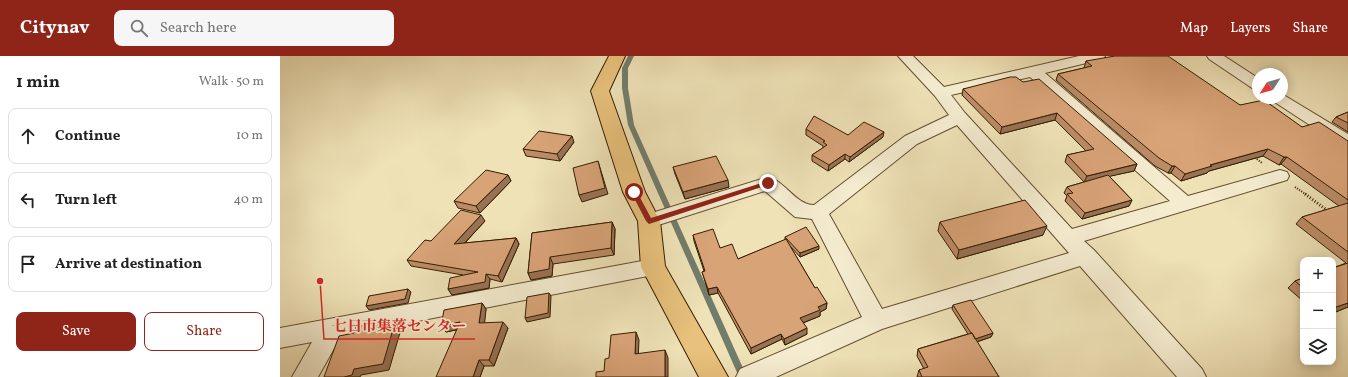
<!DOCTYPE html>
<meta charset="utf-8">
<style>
:root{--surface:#fff;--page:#f6f6f6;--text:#222;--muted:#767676;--line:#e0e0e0;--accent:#8f2418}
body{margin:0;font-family:Vollkorn,"Noto Serif JP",serif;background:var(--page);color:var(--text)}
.controls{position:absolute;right:12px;bottom:12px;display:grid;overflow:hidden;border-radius:8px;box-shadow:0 2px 10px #0003}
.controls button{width:36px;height:36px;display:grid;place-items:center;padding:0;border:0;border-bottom:1px solid var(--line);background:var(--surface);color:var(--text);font:20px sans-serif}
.compass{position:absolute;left:972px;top:12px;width:36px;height:36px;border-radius:50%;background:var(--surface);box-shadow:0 2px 10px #0003;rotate:234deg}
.stop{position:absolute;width:12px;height:12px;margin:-9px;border:3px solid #8f2418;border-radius:50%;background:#fff}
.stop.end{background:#8f2418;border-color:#fff;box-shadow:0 1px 4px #0008}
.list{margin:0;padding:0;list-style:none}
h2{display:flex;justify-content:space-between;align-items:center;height:52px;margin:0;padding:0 16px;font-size:17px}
h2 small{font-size:13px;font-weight:400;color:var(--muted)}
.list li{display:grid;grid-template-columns:26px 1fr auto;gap:12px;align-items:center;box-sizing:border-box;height:56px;margin:0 8px 8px;padding:0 8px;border:1px solid var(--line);border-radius:8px}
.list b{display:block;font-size:15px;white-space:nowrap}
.list em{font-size:13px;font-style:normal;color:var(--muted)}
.actions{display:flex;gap:8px;padding:12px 16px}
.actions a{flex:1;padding:9px 0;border:1px solid var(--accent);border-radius:8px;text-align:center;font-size:14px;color:var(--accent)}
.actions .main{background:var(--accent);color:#fff}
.icon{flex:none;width:22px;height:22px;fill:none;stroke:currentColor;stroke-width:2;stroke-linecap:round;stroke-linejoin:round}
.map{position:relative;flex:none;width:1068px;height:321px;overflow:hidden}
header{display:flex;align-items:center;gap:24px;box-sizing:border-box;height:56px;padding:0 20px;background:var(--accent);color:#fff}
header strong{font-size:19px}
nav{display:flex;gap:22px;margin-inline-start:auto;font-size:14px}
.search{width:280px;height:36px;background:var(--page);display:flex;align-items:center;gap:10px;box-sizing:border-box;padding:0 14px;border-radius:8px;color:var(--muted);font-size:15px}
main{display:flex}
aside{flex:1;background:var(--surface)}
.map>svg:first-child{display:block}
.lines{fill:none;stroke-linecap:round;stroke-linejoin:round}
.stream{fill:#717d6b;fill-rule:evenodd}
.minor-casing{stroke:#634f2e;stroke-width:2}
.primary-casing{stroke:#341e00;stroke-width:2}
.path-far1{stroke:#341e00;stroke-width:2;stroke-dasharray:1 1.5;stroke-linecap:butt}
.path{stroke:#341e00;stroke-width:3;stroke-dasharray:1 2;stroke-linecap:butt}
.minor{fill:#f5ecd0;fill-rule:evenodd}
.primary{fill:#e8c17c;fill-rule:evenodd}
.wall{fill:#bb8c67;stroke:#341e00}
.shaded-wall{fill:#987254;stroke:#341e00}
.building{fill:#d9a378;stroke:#341e00}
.route{fill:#8f2418}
.leader{fill:none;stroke:#d62828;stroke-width:1.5}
.callout-dot{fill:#d62828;stroke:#f5ecd0;stroke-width:1.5}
.callout-label{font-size:15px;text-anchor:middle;font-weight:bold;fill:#d62828;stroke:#f5ecd0;stroke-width:3.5;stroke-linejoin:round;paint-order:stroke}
</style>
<header>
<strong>Citynav</strong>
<div class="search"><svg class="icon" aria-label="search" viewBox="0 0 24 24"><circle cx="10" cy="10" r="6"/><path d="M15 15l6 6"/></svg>Search here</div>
<nav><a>Map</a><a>Layers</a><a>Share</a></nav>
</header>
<main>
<aside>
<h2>1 min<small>Walk · 50 m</small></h2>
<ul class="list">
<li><svg class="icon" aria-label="ahead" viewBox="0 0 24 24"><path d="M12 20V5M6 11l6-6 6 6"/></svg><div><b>Continue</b></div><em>10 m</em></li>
<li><svg class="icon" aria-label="left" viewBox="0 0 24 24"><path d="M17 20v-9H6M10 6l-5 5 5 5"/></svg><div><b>Turn left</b></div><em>40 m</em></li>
<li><svg class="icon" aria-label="arrive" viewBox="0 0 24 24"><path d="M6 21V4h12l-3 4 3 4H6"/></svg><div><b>Arrive at destination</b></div></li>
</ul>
<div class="actions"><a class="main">Save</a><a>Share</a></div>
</aside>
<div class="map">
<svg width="1068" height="321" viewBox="0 0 1068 321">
<rect width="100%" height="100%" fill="#efe2b7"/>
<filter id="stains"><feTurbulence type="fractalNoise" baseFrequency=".005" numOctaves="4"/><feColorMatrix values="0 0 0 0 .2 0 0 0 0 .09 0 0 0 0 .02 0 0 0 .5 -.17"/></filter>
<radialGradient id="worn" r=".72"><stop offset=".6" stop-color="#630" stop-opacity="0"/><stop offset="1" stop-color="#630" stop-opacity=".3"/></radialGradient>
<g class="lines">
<path class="stream" d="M348 0H354L348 12V32L354 69 467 321H459L348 69 342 32V12Z"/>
<g class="minor-casing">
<path id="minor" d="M618 0H633L664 31 799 0H825L823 3 765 17 908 140 1000 114 1007 116 1009 120 1007 124 804 185 814 194 922 313 926 321H897L800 210 602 273 496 321H456L460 313 582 261 532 163 515 161 485 135 369 172 362 170 359 165 362 160 488 121C505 125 516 149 534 149L625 80 669 59 655 40ZM750 21 890 145 792 173 685 57 671 39ZM677 69 789 197 602 253 549 158 637 88Z
M927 0H944L978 22V34L972 32 929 3Z
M1002 38 1068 78V92L1062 90 993 45 991 42H1002Z
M373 203 381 205 384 211 381 217 373 219 61 280 38 321H12L32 286 0 292V272Z"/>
</g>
<g class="primary-casing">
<path id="primary" d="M329 0H345L329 35 365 136 380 165 385 210 448 321H419L361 211 358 165 343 136 311 35Z"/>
</g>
<path class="path-far1" d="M973 100 982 107
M1015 131 1027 139"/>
<path class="path" d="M1025 138 1048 155"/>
<use href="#minor" class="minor"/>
<use href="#primary" class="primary"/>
</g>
<path class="wall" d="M806 5 960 49 1022 71 1068 85V251L1053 257V212L1066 207 1016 168 1022 161 1059 150 1001 108 999 109 983 100 929 115 927 117 901 125 891 117H888L875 110 776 24 778 18 804 12Z
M743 26 857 108 854 115 829 120 852 144 849 150 802 163 785 145 787 140 784 137 787 131 804 126 785 106 787 99 806 95 775 64 720 78 682 39 683 33Z
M1068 56V76L1052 66 1056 61Z
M526 73 568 79 603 81 569 106 565 103 548 115 532 105V99L543 92V90L526 79Z
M294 86 280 105 246 100 243 93Z
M393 111 449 131 405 143 395 118Z
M228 119 231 125 200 157 178 152 174 145Z
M205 165 185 187 236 182 239 188 222 226 210 223 209 232 172 239 168 233 183 219 131 210 127 204 151 185Z
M332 166 335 173 334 199 273 208 272 220 251 224 248 217 252 177Z
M660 166 763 179 677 203 658 175Z
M413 179 440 192 458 203 505 184V181L539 193 520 201 510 190 535 232 547 247 546 253 540 256V260L523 267 527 278 505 289 502 283 471 298 438 237 429 239 424 222 422 216 424 215 414 185Z
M1023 222V245L1008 232 1015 225Z
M202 247 206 253 204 267 228 272 214 310H204L200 321 176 274 166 276Z
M673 249 713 277 711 281 697 286 719 321H637L639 314 644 313 637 300 638 293 688 278 672 253Z"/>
<path class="shaded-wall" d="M777 57 775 64 720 78 722 71Z
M604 76 603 81 569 106 570 101Z
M292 80 294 86 280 105 277 98Z
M988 93 983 100 929 115 927 117 901 125 905 118 930 109Z
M565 98V103L548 115 549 109Z
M1004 101H1007L1001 108 999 109Z
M318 105 328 138 302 146 299 139Z
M857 108 854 115 804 126 807 120Z
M892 110H895L891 117H888Z
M228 119 231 125 200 157 196 150Z
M448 124 449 131 405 143 403 136Z
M852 144 849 150 802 163 805 157Z
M201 159 205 165 178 194 174 188Z
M332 166 335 173 334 199 331 192Z
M767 170 763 179 677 203 679 194Z
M236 182 239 188 222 226 218 220Z
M539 190V193L520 201V197Z
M270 201 273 208 272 220 251 224 248 217Z
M206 218 210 223 209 232 172 239 168 233Z
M437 231 438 237 429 239 428 233Z
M128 233 131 236 128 247 89 254 86 250Z
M269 237 271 240 270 261 247 266 245 262Z
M202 247 206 253 204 273 199 267Z
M547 247 546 253 540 256V260L520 268V262L538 251Z
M1068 247V251L1053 257V252Z
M116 263 122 270 109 314 81 319 80 321H64L74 313Z
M180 266 184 272 166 276 161 270Z
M223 266 228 272 214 310 209 304Z
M527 272V278L505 289 504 283Z
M356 276 359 284 358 306 355 298Z
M713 277 711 281 693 287 694 283Z
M501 278 502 283 471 298V292Z
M385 294 388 302V321H385Z
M199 304 204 310 200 321H193Z"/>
<path class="building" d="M835 0H888L960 49 984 44 1022 71 1039 66 1068 85V144L1007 101H1004L988 93 930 109 932 110 905 118 895 110H892L879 102 778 18 812 10 806 5Z
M730 21H736L743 26 759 23 857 108 807 120 787 99 814 93 777 57 722 71 683 33Z
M1068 56V67L1056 61Z
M534 60 568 79 584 66 604 76 570 101 565 98 549 109 532 99 547 89 543 86 545 85 526 73Z
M259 75 292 80 277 98 243 93Z
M436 100 448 124 403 136 393 111Z
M318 105 325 132 299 139 293 112Z
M206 114 228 119 196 150 174 145Z
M828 119 852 144 805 157 787 138 793 137 787 131Z
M745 144 767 170 679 194 660 166Z
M1068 147V196L1022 161Z
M181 154 201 159 174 188 236 182 218 220 206 218 205 226 168 233 170 222 198 216 127 204 145 184 151 185Z
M332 166 331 192 270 201 269 213 248 217 252 177Z
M526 171 539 190 520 197 505 181Z
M433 173 440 192 452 188 458 203 506 183 535 232 537 231 547 247 538 251 540 254 520 262 527 272 504 283 501 278 471 292 437 231 428 233 422 216 425 215 413 179Z
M1068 207V247L1053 252V212Z
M1023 222V232L1015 225Z
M128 233 125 243 86 250 89 240Z
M269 237 268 257 245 262 247 241Z
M691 244 713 277 695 283 692 277H691L673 249Z
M202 247 199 267 223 266 209 304H199L193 321H156L180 266 161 270 164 254Z
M116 263 103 308 74 313 72 319 64 321H44L59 280 74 277 76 271Z
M356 276 355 298 385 294V321H316V316L324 315 325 303 329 302 331 279Z
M692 277 719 321H642L639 314 648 311 638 293Z"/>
<path class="route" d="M488 125 492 127 491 128 369 168 366 165 351 136 354 134H356L371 162Z"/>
<path class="leader" d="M40 225L44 283H195"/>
<circle class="callout-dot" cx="40" cy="225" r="4"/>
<g class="callout-label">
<text x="119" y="275">七日市集落センター</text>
</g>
<rect width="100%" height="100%" filter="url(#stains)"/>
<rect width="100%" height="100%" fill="url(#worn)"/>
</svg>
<div class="controls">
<button>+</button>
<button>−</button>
<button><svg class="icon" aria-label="layers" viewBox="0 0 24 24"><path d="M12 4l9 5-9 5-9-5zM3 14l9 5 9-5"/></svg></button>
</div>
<svg class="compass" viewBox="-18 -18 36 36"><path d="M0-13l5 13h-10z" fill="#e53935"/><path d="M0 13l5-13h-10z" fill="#767676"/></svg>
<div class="stop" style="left:354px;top:136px"></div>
<div class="stop end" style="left:488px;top:127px"></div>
</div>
</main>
